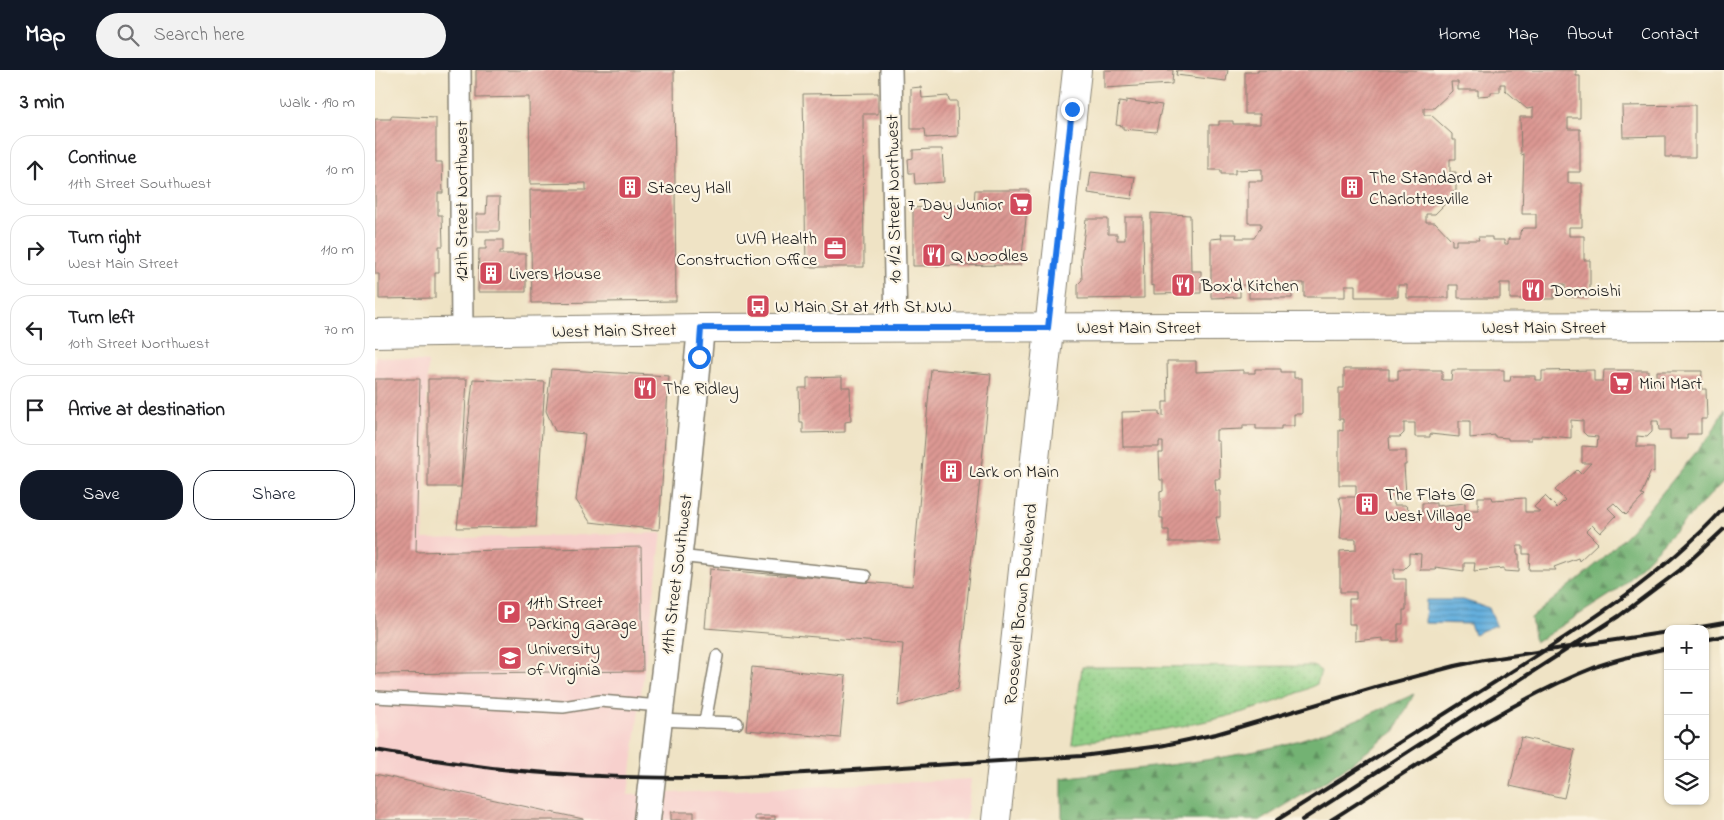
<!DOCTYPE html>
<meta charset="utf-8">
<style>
:root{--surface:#fff;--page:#f2f2f2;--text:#202124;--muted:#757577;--line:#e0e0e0;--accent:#111827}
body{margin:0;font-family:"Indie Flower",sans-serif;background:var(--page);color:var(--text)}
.controls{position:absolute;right:15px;bottom:15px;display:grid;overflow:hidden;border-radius:10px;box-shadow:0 1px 4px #0004}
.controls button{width:45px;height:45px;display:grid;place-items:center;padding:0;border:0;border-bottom:1px solid var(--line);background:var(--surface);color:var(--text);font:25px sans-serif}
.stop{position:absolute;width:15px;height:15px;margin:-11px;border:4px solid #1a73e8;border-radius:50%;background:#fff}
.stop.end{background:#1a73e8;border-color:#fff;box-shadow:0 1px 5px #0008}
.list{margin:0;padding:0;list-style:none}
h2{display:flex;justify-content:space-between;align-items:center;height:65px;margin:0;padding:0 20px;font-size:21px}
h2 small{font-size:16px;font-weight:400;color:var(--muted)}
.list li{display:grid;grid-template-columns:32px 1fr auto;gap:15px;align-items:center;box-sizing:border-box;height:70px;margin:0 10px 10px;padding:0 10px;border:1px solid var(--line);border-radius:20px}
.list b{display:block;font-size:19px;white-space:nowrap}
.list p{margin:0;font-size:16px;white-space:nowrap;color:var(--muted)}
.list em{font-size:16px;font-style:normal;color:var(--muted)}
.actions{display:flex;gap:10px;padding:15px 20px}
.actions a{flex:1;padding:11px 0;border:1px solid var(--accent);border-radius:20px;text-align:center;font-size:18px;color:var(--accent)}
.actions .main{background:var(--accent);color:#fff}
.icon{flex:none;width:28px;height:28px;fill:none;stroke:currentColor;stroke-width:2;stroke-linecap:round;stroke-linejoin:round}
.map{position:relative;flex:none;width:1349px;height:750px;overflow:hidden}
header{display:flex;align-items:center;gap:30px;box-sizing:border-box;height:70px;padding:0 25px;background:var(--accent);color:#fff}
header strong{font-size:24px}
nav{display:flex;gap:28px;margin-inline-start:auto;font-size:18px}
.search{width:350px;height:45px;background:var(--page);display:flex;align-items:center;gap:12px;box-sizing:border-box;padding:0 18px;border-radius:28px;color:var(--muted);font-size:19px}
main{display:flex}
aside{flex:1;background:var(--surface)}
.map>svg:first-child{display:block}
.built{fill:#f7d0cd}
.grass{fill:url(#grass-dots);stroke:#567651}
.forest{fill:url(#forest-firs);stroke:#486748}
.water{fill:url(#water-rules);stroke:#40667c}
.building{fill:url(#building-hatch);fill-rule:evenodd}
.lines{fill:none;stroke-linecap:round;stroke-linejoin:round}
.service-casing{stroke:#868070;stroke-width:14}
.minor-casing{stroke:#868070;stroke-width:24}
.tertiary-casing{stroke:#868070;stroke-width:29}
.secondary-casing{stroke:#868070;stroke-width:30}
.primary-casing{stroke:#868070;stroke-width:30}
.service{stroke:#fff;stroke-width:11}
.minor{stroke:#fff;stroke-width:21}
.tertiary{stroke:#fff;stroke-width:26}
.secondary{stroke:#fff;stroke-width:28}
.primary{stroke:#fff;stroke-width:28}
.rail{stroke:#1c1c1c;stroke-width:4}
.route{stroke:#1a73e8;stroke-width:6}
.labels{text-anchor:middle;stroke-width:4.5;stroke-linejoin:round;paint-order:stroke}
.poi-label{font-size:18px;fill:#1c1c1c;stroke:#fcf5e5;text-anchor:start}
.street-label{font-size:18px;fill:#1c1c1c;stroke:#fcf5e5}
</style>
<header>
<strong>Map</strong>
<div class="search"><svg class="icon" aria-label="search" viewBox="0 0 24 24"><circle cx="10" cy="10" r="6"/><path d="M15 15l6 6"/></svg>Search here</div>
<nav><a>Home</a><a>Map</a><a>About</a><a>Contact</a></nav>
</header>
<main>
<aside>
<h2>3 min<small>Walk · 190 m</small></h2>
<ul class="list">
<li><svg class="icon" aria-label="ahead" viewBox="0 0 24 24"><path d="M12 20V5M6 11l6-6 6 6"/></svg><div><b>Continue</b><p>11th Street Southwest</p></div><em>10 m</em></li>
<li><svg class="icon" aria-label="right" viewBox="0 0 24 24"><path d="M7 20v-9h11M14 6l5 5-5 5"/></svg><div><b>Turn right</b><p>West Main Street</p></div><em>110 m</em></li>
<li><svg class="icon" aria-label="left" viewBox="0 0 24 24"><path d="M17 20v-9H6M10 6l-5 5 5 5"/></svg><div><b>Turn left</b><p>10th Street Northwest</p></div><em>70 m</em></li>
<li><svg class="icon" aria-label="arrive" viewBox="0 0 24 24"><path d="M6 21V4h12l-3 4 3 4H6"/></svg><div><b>Arrive at destination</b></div></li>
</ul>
<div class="actions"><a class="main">Save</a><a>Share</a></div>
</aside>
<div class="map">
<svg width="1349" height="750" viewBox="0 0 1349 750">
<defs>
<pattern id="grass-dots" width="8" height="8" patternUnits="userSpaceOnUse" patternTransform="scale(1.25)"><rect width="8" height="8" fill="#8fcf86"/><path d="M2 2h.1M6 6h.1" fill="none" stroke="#7bb173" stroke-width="1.8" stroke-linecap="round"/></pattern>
<pattern id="forest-firs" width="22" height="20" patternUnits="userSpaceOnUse" patternTransform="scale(1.25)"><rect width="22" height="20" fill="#73b273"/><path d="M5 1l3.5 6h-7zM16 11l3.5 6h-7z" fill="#5e905e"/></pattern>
<pattern id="water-rules" width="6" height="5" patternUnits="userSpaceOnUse" patternTransform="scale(1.25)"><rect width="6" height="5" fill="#65afdd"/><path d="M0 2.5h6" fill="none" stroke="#528eb2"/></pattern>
<pattern id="building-hatch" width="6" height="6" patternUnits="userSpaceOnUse" patternTransform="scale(1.25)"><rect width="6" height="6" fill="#dc9893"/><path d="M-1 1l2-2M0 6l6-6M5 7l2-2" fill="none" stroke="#bc827e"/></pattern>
</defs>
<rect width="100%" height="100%" fill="#fcf5e5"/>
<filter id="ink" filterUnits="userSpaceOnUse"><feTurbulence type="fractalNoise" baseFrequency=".02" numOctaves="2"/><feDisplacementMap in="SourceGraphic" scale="10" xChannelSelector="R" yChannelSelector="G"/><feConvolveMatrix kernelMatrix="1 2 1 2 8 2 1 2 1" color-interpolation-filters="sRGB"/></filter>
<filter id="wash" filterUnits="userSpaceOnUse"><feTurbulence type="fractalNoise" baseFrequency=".0096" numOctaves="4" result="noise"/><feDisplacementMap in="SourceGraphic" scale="20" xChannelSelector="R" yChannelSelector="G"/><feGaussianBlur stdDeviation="1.12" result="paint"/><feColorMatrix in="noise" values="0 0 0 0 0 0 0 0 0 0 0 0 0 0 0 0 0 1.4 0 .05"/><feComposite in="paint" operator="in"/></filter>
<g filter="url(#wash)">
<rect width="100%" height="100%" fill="#efe3c5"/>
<path class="built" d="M0 286 53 292 48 469 287 463 253 725 596 709 591 750H0Z"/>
<path class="grass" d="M938 596 946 601 942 614C867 652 780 660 697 674L707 597Z"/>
<path class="forest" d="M1349 339V411L1241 521 1160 573 1156 548 1224 492 1257 459 1337 363Z
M1039 624 1019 662 957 707 886 750H687V708C760 698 836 693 907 675 952 663 997 644 1039 624Z"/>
<path class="water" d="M1051 530H1088L1114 538 1121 555 1099 564 1095 554 1050 553Z"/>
<g id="blocks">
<path class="building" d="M101 0H299L301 231 157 233 155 120H211V113L155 114 154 27 101 28Z
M729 0H798L797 14 729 18Z
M802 0H853L851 11 801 5Z
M883 0H1201V6H1205V48H1193V59H1205V102H1193V113H1207V157H1194V166H1209V190H1215V227H1190V214H1179V229H1135V213H1125V228H1083V215H1074V228H1032V215H1023V227H980V215H970V227H929V213H917V228H874V215H865V227L836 228V169L847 168 846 164H862L861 168H879L886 157V153H873V111H887V99L860 100V104H846V100H834V55H844V51H858V54H885V44H870V2H883ZM1076 12H1083V20H1103V26L1116 25V22H1125V14H1130V20L1152 39 1158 38V47H1145L1146 85 1149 84 1147 144H1161V158H1149L1145 162V169H1133V174H1129V170H1117V167H1103L1104 170H1081V175H1077V170L1060 152H1051V144H1060L1077 127V121H1081V102H1075V89H1081V70H1077V64L1056 45H1049V38H1059L1077 21Z
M546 17 547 28 573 26 574 31H582L583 66 551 68 550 59H536V18Z
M503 23V44H488L489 197H431L428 24Z
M751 30 787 35 781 62 748 59V56L741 55 744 32 751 33Z
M1320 35V87H1290V66L1248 67 1247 36Z
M16 46 61 48V92H67L68 123H63V145H67L68 176H64V203H60V228L4 229V204H0V49H16Z
M557 79H567L569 112 540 114 539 103H534L533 89 538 88V80Z
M716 102 760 107 757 129 713 123Z
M600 120H654L646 195 538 196V138L599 134Z
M112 127H125L124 161H101V144H111Z
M776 143 815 145 816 201H826V223L779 224V215L776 216Z
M750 147H768L769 228 703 229V214L707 210 706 188 711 149H733V164H742V170H750Z
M111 170H128V181H125V184H151V222H103L104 179H111Z
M792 291H821V302L868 300V303H880V299H906V302H919V308H927V344H919V356H906V359H881V355H868V359L841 360V371H844L845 409H840L841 421H845V447H841L845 472H794V460H788V448H785V422L788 421V410H785L784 383H788V372H784V377H748L747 342 784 341V345L788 346V332H793Z
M176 299 294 306 284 460 215 452 201 430 210 364 180 361 171 341Z
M556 299 616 304 583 619 523 636 528 574 330 558 335 499 537 516Z
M969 299H1014V310H1023V300H1067V310H1076L1077 300H1129V311H1135L1136 306H1160V310H1167V301L1219 300V311H1228L1229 300H1273V311H1282V301H1327L1326 319H1331L1332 349H1326V364H1312V369H1295V360H1284L1283 351H1277V362L1272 367 1262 366V377H1279V403L1276 401 1266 425 1269 426 1251 445 1239 433 1233 438 1241 446 1225 463 1217 455 1211 461 1223 473 1204 491 1203 488 1179 497 1181 500H1154L1155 484H1148V476H1142V484H1144V502L1129 501V498L1099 501 1100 493H1089V501L1060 497 1061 500H1045L1046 484 1034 483V494L1029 499H1019V509H1031V540H1028V554H1023V571H1008V568L980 571V554H974V529H981V522H965V481L981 480V469H965L967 440 964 427H981V415H964V360L968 361V349H964V318H969ZM1196 350 1208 351V362L1212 366 1223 367 1222 377 1207 376V393H1216L1206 404 1202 400 1180 420 1190 430 1182 438 1170 426 1159 437 1165 442H1150V428L1118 430 1117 427H1103V440H1090V433L1061 436V433H1047V450H1034V439L1030 435H1019V424H1031L1029 395H1031V381H1015L1014 367H1025L1029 363V353H1040V367H1055V364L1084 367V351H1095V368L1120 365V367L1133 368V370H1156V367H1166V365L1196 368Z
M467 307V317H475L476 351 470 352V362L428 363V353H425L424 318H432V308Z
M0 309H45L41 482 266 477 268 601 0 604Z
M53 309H92L86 417H53Z
M98 309 170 312 161 457 82 458Z
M377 597 471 606 465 668 371 660Z
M1146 667 1200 680 1189 728 1135 716Z
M0 704 208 749V750H0Z
M296 742H319V750H296Z
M380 746H400V750H380Z"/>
</g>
</g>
<g filter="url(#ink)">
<use href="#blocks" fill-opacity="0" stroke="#868070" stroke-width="1"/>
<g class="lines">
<g class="service-casing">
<path id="service" d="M303 486 490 506
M0 627 188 637 225 631 285 636
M283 650 362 653
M330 652 342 586"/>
</g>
<g class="minor-casing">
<path id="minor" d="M85 0 87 262
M516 0 521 258"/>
</g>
<g class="tertiary-casing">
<path id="tertiary" d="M272 750 306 465 326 258"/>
</g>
<g class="secondary-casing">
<path id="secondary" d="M621 750 702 0"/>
</g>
<g class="primary-casing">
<path id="primary" d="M0 263 326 258 1349 256"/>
</g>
<use href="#service" class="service"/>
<use href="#minor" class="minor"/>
<use href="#tertiary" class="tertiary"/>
<use href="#secondary" class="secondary"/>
<use href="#primary" class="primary"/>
<path class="rail" d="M1314 559 1349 553
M1330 570 1349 566
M0 680C39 687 78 693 117 698 194 707 273 708 350 708L707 686 785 676 841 664 1004 616 1080 596 1109 590 1293 562
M902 750C975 704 1048 658 1120 612 1201 561 1285 509 1349 438
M927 750 1244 546 1305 500 1349 459
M956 750C1042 696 1128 633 1223 596 1245 588 1269 583 1293 578"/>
</g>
</g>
<g class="lines" filter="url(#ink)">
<path class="route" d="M324 287 326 258H673L697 39"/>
</g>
<defs>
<g id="building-square" transform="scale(1.25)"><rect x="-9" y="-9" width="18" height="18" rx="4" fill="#d1495b" stroke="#fcf5e5"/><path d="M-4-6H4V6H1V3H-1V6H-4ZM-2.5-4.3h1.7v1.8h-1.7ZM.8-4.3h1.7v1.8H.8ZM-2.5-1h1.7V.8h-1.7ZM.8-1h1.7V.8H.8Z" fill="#fff"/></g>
<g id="supermarket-square" transform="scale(1.25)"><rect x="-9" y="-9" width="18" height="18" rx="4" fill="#d1495b" stroke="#fcf5e5"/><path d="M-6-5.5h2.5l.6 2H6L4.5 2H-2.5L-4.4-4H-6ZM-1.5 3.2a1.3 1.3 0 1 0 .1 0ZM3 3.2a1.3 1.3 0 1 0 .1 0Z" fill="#fff"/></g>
<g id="office-square" transform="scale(1.25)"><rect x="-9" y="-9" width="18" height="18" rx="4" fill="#d1495b" stroke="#fcf5e5"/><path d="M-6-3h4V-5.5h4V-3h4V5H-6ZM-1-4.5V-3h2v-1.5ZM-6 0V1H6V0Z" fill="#fff"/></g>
<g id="restaurant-square" transform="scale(1.25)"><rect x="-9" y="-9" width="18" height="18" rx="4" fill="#d1495b" stroke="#fcf5e5"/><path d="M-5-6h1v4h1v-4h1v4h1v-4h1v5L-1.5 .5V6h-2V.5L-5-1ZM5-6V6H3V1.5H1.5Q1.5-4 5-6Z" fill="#fff"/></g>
<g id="bus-square" transform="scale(1.25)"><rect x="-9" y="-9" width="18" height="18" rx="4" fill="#d1495b" stroke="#fcf5e5"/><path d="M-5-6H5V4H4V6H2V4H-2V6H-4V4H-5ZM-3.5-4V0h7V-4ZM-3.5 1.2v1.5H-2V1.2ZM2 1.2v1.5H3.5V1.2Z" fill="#fff"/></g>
<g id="parking-square" transform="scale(1.25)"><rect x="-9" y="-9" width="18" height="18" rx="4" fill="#d1495b" stroke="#fcf5e5"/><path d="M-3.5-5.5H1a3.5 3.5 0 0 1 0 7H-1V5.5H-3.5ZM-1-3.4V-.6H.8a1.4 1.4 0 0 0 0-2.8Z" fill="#fff"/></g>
<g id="university-square" transform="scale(1.25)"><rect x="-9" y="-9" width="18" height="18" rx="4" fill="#d1495b" stroke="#fcf5e5"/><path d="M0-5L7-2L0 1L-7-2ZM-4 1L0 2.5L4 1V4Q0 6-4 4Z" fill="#fff"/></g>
</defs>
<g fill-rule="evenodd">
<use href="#building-square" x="255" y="117"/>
<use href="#building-square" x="977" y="117"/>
<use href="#supermarket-square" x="646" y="134"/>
<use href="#office-square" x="460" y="178"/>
<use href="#restaurant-square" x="559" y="185"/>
<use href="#building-square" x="116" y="203"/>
<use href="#restaurant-square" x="808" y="215"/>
<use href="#restaurant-square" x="1158" y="220"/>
<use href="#bus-square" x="383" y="236"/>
<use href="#supermarket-square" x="1246" y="313"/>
<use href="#restaurant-square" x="270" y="318"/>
<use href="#building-square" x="576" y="401"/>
<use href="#building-square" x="992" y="434"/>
<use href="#parking-square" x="134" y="542"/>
<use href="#university-square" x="135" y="588"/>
</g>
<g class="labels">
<g class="poi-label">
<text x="994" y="113">The Standard at<tspan x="994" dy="21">Charlottesville</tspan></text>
<text x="272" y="123">Stacey Hall</text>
<text x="628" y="140" text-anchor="end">7 Day Junior</text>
<text x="442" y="174" text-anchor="end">UVA Health<tspan x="442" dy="21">Construction Office</tspan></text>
<text x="576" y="191">Q Noodles</text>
<text x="134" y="209">Livers House</text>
<text x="826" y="221">Box'd Kitchen</text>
<text x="1176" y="226">Domoishi</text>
<text x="400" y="242">W Main St at 11th St NW</text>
<text x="1264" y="319">Mini Mart</text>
<text x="288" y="324">The Ridley</text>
<text x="594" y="407">Lark on Main</text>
<text x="1010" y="430">The Flats @<tspan x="1010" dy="21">West Village</tspan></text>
<text x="152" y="538">11th Street<tspan x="152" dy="21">Parking Garage</tspan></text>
<text x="152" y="584">University<tspan x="152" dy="21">of Virginia</tspan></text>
</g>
<g class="street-label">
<text transform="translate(518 129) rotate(-91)" y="6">10 1/2 Street Northwest</text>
<text transform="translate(86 131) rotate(-90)" y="6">12th Street Northwest</text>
<text x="764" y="263">West Main Street</text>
<text x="1169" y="263">West Main Street</text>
<text transform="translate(239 260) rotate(-1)" y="6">West Main Street</text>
<text transform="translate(301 504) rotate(-83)" y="6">11th Street Southwest</text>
<text transform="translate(645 534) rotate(-84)" y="6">Roosevelt Brown Boulevard</text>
</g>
</g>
</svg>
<div class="controls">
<button>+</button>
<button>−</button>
<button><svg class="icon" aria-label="locate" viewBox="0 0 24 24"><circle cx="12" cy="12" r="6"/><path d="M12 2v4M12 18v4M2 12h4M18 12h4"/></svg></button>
<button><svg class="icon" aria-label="layers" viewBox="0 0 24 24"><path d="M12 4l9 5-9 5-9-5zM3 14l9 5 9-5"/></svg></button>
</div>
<div class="stop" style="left:324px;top:287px"></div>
<div class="stop end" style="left:697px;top:39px"></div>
</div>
</main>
